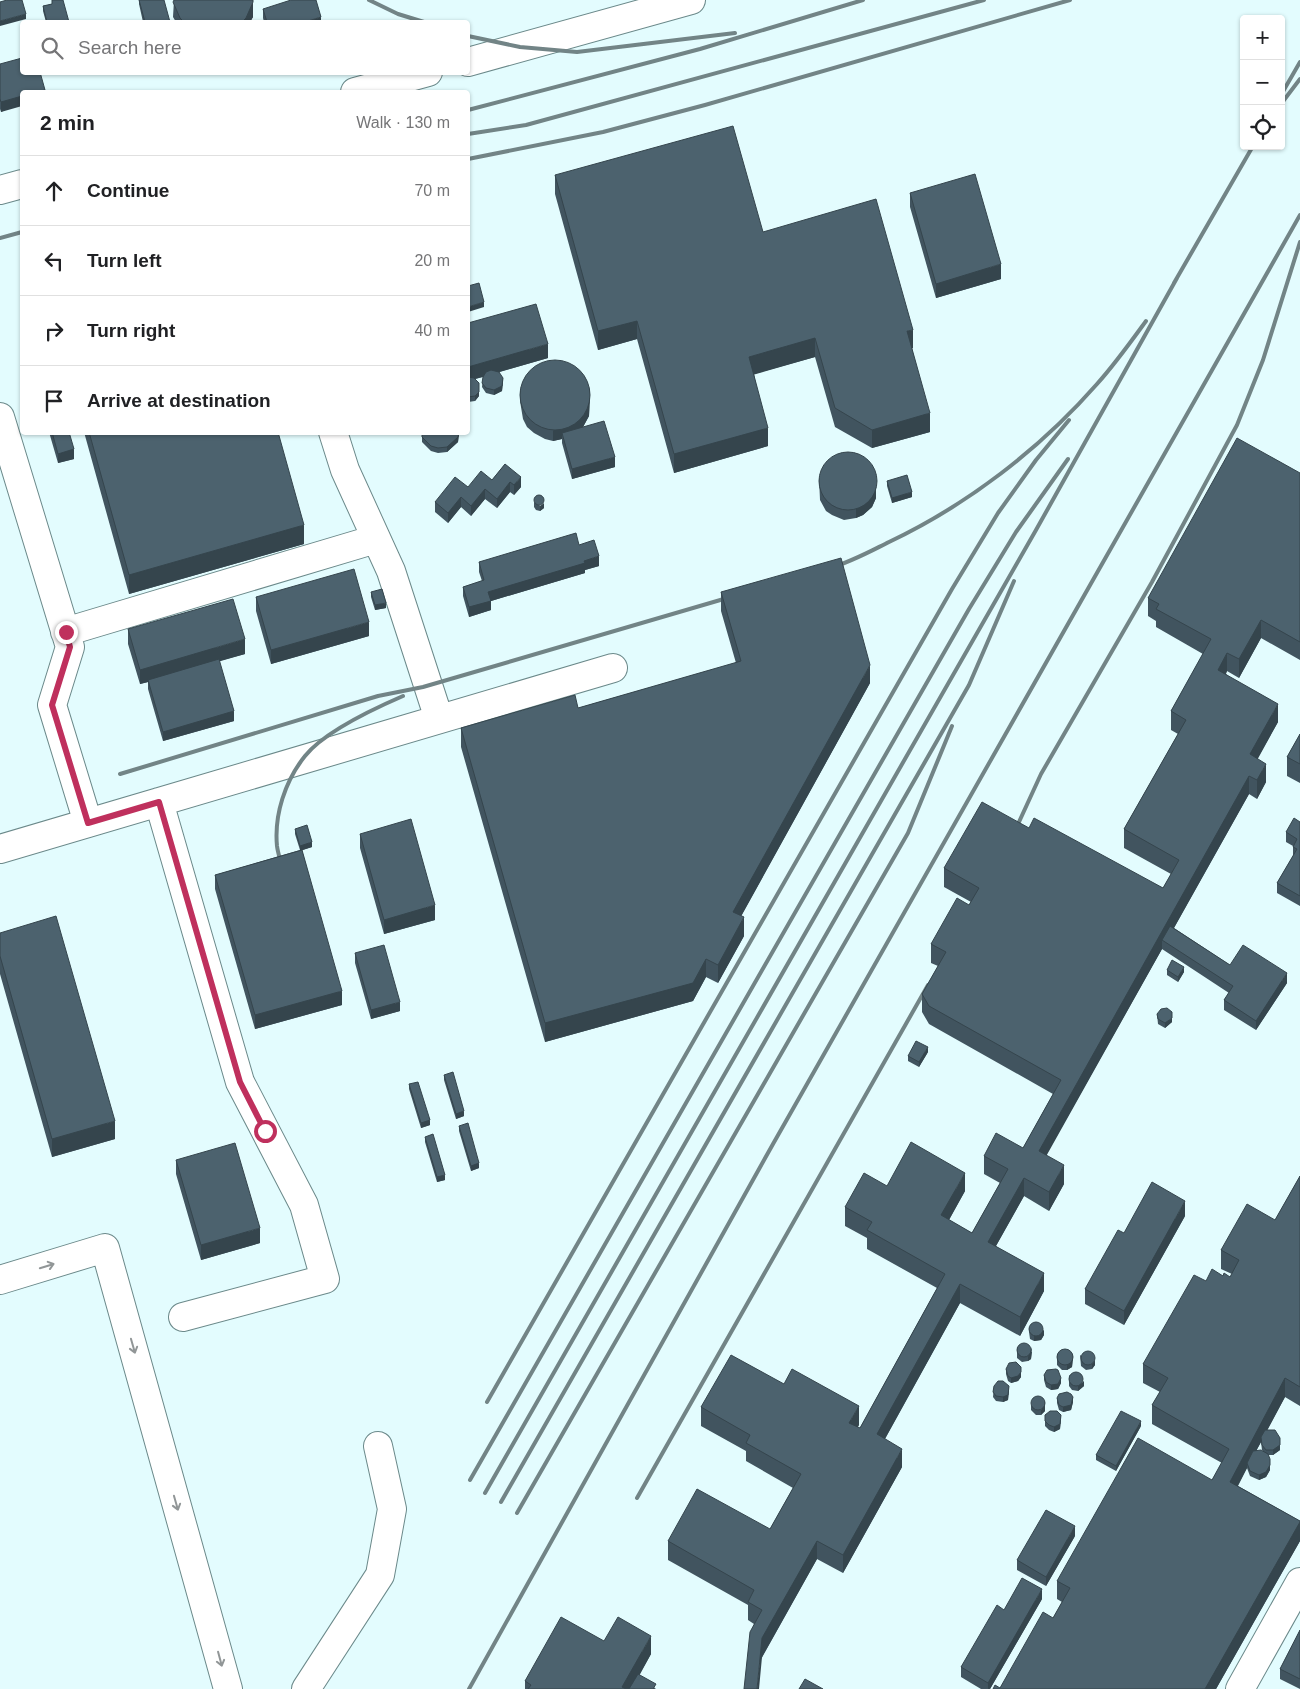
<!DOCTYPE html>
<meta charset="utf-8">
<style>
:root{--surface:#fff;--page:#f6f6f6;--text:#202124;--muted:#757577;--line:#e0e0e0}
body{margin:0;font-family:Helvetica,sans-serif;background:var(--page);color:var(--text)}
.controls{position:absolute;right:15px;top:15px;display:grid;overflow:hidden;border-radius:5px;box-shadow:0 1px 4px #0004}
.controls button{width:45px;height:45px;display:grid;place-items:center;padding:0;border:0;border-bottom:1px solid var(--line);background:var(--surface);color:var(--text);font:25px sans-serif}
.stop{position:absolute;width:15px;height:15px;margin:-11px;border:4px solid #bf305d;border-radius:50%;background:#fff}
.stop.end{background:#bf305d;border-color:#fff;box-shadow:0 1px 5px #0008}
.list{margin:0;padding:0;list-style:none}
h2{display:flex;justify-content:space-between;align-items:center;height:65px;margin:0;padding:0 20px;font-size:21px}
h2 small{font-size:16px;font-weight:400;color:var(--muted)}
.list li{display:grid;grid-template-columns:32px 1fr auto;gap:15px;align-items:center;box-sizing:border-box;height:70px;padding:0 20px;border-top:1px solid var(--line)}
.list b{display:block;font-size:19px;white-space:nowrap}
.list em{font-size:16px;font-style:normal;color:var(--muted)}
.icon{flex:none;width:28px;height:28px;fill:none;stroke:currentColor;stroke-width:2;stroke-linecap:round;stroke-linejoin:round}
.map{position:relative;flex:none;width:1300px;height:1689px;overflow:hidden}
.search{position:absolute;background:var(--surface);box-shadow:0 1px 4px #0004;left:20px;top:20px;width:450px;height:55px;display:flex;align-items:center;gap:12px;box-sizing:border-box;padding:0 18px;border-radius:5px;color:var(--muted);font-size:19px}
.panel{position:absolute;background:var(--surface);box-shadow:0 1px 4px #0004;left:20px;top:90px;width:450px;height:345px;border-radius:5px}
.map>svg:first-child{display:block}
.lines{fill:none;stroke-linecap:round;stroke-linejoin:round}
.minor-casing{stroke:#6b898a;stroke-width:30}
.minor{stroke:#fff;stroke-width:28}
.rail{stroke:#728486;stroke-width:4}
.wall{fill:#41545f;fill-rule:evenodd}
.shaded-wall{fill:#35454d}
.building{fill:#4c626e;stroke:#35454d}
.oneway{stroke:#919697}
.route{stroke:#bf305d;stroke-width:6}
</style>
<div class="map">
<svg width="1300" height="1689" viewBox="0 0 1300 1689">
<rect width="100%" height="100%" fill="#e3fcfe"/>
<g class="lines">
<g class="minor-casing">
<path id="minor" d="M468 62 691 0
M355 92 428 72
M0 190 22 184
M0 417 70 647 52 705 88 823
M333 432 345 470 391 571 439 719
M65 632 376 539
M159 802 240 1082 304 1205 325 1279 183 1317
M0 849 613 668
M0 1280 105 1248 228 1689
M306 1689 380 1575 392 1509 378 1446
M1240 1689 1300 1582"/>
</g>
<use href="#minor" class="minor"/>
<path class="rail" d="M369 0 398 14 424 22
M468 36 520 47 577 52 735 33
M1281 95 1300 62
M1281 104 1300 79
M468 110 700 49 863 0
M468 134 526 125 984 0
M468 159 603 132 705 105 1070 0
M0 238 22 232
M1174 283 1253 146
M830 568C851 562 869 552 889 542 967 505 1040 449 1097 384 1115 364 1130 343 1146 321
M120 774 378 696 423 687 734 596
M1013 835 1041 774 1152 582 1237 425 1263 360 1300 242
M282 869C281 861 278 854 277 846 274 815 285 781 305 756 325 731 373 709 403 696
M487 1402 952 589 998 513 1036 460 1069 420
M470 1480 969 609 1016 532 1068 459
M485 1493 1036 530 1177 278
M637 1498 928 985
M501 1502 969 685 1014 581
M517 1513 908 833 952 726
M469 1689 773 1144 1300 215"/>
</g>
<path class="wall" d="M52 0 69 22H46L43 11V6L52 4Z
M139 0 170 22H143L139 4Z
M174 0 253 17 250 22H176L173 17Z
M263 9 321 22H264L263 18Z
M0 64 45 92 1 112 0 109Z
M555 175 763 232 913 348H912L930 432 872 448 835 427 815 357 754 374 768 446 674 473 637 339 598 350 555 194Z
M910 193 1001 279 936 298 910 207Z
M468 323 548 358 499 372 503 383 502 391 494 395 486 393 482 387 483 377 475 379 479 388V396L475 401 468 402Z
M520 391 590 398 589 416 583 427 615 467 572 479 562 443V439L553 441 545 439 534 433 527 427 523 419 520 401Z
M49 432H69L74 459 58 463Z
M84 432H278L304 544 129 594Z
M422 432H459V434L458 442 447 452 438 453 431 451 422 442Z
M505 464 521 487 514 495 510 492 497 508 485 499 471 516 461 507 448 523 435 512V502L468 487 492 480Z
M1300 473V660L1261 638 1239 678 1227 671 1226 674 1278 722 1257 759 1266 782 1257 799 1249 794 1174 928 1230 965 1287 983 1256 1030 1224 1010V1000L1229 993 1162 949 1046 1155 1064 1184 1049 1211 1024 1196 996 1246 1044 1291 1020 1336 960 1303 885 1439 902 1467 843 1573 817 1559 745 1688 754 1624 748 1620V1605L668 1560V1541L770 1529 793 1488 746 1461V1451L701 1426V1407L784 1384 859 1425 857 1427 860 1428 937 1288 867 1249V1238L845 1226V1207L887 1186 965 1191 949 1220 972 1233 1000 1183 984 1174V1156L1023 1148 1053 1094 929 1024 922 1012V994L938 966 931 963V944L969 905 971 902 944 887V868L1029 828 1163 888 1171 874 1124 848V829L1178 734 1171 730V711L1203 654 1156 627V621L1148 616V598Z
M819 478 876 498 872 507 863 515 856 518 844 520 832 515 826 511 820 500Z
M887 481 912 497 892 503 887 486Z
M534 502 544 508 540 511 536 510 534 507Z
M579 545 599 566 585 570V573L491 601V610L469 617 463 596V587L482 581 479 572V562Z
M371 592 386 608 375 610 371 597Z
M721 592 870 683 741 916 744 936 718 983 706 977 693 1001 545 1042 461 747V728L578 708 736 663 721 611Z
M256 597 369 636 271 664 256 611Z
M128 629 245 654 219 661 234 721 163 741 148 689V682L140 684 128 644Z
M1300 734V783L1287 776V757Z
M1300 822V906L1277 893V883L1293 856V846L1286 842V832Z
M295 829 312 847 302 850 342 1005 255 1029 215 889V875L300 850 295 834Z
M360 834 435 920 384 934 360 848Z
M0 933 115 1139 52 1157 0 974Z
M355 953 400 1011 371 1019 355 963Z
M1167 970 1184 972 1178 982 1167 975Z
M1157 1014 1172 1022 1165 1028 1158 1024Z
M928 1052 919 1067 908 1061V1056Z
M444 1075 464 1116 456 1119 444 1080Z
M409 1084 430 1125 421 1128 409 1089Z
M459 1126 479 1168 471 1171 459 1131Z
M425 1137 445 1180 437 1182 425 1142Z
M176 1160 260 1243 201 1260 176 1174Z
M1300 1176V1406L1285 1397 1267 1430 1280 1443V1450L1273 1455H1268L1270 1470 1266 1477 1259 1480 1250 1476 1247 1468 1238 1486 1300 1521V1541L1216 1689 1000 1688 1053 1618 1062 1602 1057 1599V1581L1212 1480 1222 1463 1152 1424V1405L1160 1392 1143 1383V1364L1206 1281 1223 1276 1230 1277 1232 1274 1221 1269V1250L1275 1220ZM1261 1442 1262 1450 1263 1451H1256Z
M1185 1216 1124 1325 1085 1304V1289L1124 1233Z
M1029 1327 1044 1335 1041 1340 1034 1341 1030 1339 1029 1332Z
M1017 1347 1032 1352 1031 1359 1028 1361 1022 1362 1017 1358Z
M1057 1354 1073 1359 1072 1367 1067 1370H1062L1057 1365Z
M1080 1355 1095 1365 1092 1369 1086 1370 1081 1366Z
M1006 1369 1021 1377 1018 1381 1011 1383 1008 1381 1006 1374Z
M1044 1375 1061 1383 1058 1389 1051 1390 1046 1387 1044 1380Z
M1069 1375 1084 1386 1078 1391 1072 1390 1069 1386Z
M994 1386 1009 1391 1008 1400 1003 1402 996 1401 993 1397Z
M1057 1398 1073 1402 1071 1410 1063 1412 1059 1410 1057 1403Z
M1031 1405 1045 1411 1041 1415H1036L1031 1410Z
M1045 1415 1061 1420 1060 1429 1054 1432 1049 1430 1045 1426Z
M1141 1426 1116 1471 1096 1460V1455Z
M1075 1536 1046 1586 1017 1570V1560Z
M1042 1599 990 1689H981L961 1677V1667L1004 1610Z
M1300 1630V1689L1280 1679V1669Z
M604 1641 651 1654 639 1675 656 1689H525V1681Z"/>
<path class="shaded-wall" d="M253 2V17L250 22H242Z
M26 14V19L0 26V21Z
M321 17V22H305Z
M45 90V92H35Z
M22 96V106L1 112V102Z
M1001 264V279L936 298V284Z
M484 302V307L468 312V307Z
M637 321V339L598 350V331Z
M913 330V348L907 350V331Z
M815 338V357L749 376V357Z
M548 344V358L468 381V367Z
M503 378 502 391 494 395V390Z
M479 383V396L475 401V396Z
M590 388 589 416 583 427 562 433V439L553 441V431Z
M930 413V432L872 448V430Z
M768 428V446L674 473V454Z
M459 432 458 442 447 452V447Z
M74 449V459L58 463V454Z
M615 457V467L572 479V469Z
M876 475V498L872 507 863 515 856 518V509Z
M521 477V487L514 495V485Z
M510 482V492L497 508V499Z
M485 489V499L471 516V506Z
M912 492V497L892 503V498Z
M461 497V507L448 523V513Z
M544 503V508L540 511V506Z
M304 525V544L129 594V575Z
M599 556V566L585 570V573L491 601V610L469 617V607L488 592Z
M386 603V608L375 610V605Z
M1261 620V638L1239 678V659Z
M369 622V636L271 664V650Z
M245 639V654L148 682V680V682L140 684V670Z
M1227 653V671L1218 688V670Z
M870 665V683L733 931V912Z
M1278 704V722L1250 773V754Z
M234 711V721L163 741V732Z
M1266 764V782L1257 799V780Z
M1249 776V794L1166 942 1162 940V949L1039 1169V1151Z
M312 842V847L300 851V846Z
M435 905V920L384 934V920Z
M744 917V936L718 983V965Z
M706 959V977L693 1001 545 1042V1023Z
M1184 967V972L1178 982V977Z
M1287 973V983L1256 1030V1021Z
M342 991V1005L255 1029V1015Z
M400 1002V1011L371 1019V1010Z
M1172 1018V1022L1165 1028V1023Z
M928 1047V1052L919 1067V1062Z
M464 1111V1116L456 1119V1114Z
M430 1120V1125L421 1128V1123Z
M115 1121V1139L52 1157V1139Z
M479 1163V1168L471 1171V1166Z
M1064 1165V1184L1049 1211V1192Z
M965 1173V1191L941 1234V1215Z
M445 1175V1180L437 1182V1177Z
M1024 1178V1196L988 1260V1242Z
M1185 1201V1216L1124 1325V1311Z
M260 1228V1243L201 1260V1245Z
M1044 1273V1291L1020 1336V1317Z
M960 1284V1303L877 1453V1434Z
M1044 1330V1335L1041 1340 1034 1341V1336Z
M1032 1347 1031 1359 1028 1361V1357Z
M1073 1354 1072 1367 1067 1370V1366Z
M1095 1360V1365L1092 1369V1364Z
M1021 1372V1377L1018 1381 1011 1383V1378Z
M1061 1378V1383L1058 1389 1051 1390V1385Z
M1285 1378V1397L1261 1442V1437V1442L1248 1466 1247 1463V1468L1230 1500V1482Z
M1084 1381V1386L1078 1391V1386Z
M1009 1386 1008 1400 1003 1402V1397Z
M1073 1397V1402L1071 1410 1063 1412V1407Z
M1045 1400V1411L1041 1415V1410Z
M859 1406V1425L849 1441V1423Z
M1061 1415 1060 1429 1054 1432V1427Z
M1141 1421V1426L1116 1471V1466Z
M1280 1438V1450L1273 1455V1450Z
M902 1449V1467L843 1573V1555Z
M1270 1465V1470L1266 1477 1259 1480V1475Z
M1300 1522V1541L1216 1689H1205Z
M1075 1526V1536L1046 1586V1577Z
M817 1541V1559L762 1657 759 1689H757L762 1638Z
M1042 1589V1599L990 1689H988V1683Z
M651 1636V1654L632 1689H622V1687Z"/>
<path class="building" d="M7 0H22L26 14 0 21V2Z
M52 0H63L69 22H47L43 6 52 4Z
M139 0H164L170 22H145Z
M174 0H253V2L246 18 242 22H184L180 18 173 2Z
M291 0H316L321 17 305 22H267L263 9Z
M22 58V72H40L45 90 35 92H22V96L1 102 0 99V64Z
M733 126 763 232 876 199 913 330 907 331 930 413 872 430 835 408 815 338 749 357 768 428 674 454 637 321 598 331 555 175Z
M975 174 1001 264 936 284 910 193Z
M479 283 484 302 468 307V286Z
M536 304 548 344 468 367V323Z
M520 395a35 35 0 1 1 70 0a35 35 0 1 1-70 0Z
M491 370 499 372 503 378 502 386 494 390 486 388 482 383 483 377 486 372Z
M468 377 474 378 479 383V392L475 396 468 397Z
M604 421 615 457 572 469 562 433Z
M52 432H69L74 449 58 454Z
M89 432H278L304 525 129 575Z
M422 432H459L458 437 447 447 438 448 431 446 422 437Z
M1237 438 1300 473V642L1261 620 1239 659 1227 653 1218 670 1278 704 1250 754 1266 764 1257 780 1249 776 1039 1151 1064 1165 1049 1192 1024 1178 988 1242 1044 1273 1020 1317 960 1284 877 1434 902 1449 843 1555 817 1541 762 1638 757 1689H744L750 1632 762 1610 748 1602 754 1590 668 1541 697 1489 770 1529 801 1474 746 1443 750 1435 701 1407 731 1355 784 1384 792 1369 859 1406 849 1423 860 1428 945 1274 867 1230 872 1222 845 1207 864 1173 887 1186 911 1142 965 1173 941 1215 972 1233 1008 1169 984 1156 996 1133 1023 1148 1061 1080 929 1006 922 994 946 952 931 944 957 898 969 905 979 888 944 868 982 802 1029 828 1034 818 1163 888 1179 860 1124 829 1186 720 1171 711 1211 639 1156 609 1159 604 1148 598Z
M819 481a29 29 0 1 1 58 0a29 29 0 1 1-58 0Z
M505 464 521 477 514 485 510 482 497 499 485 489 471 506 461 497 448 513 435 502 455 477 468 487 481 471 492 480Z
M907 475 912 492 892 498 887 481Z
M534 500a5 5 0 1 1 10 0a5 5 0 1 1-10 0Z
M576 533 579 545 594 540 599 556 584 561 585 563 488 592 491 601 469 607 463 587 484 580 479 562Z
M841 558 870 665 733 912 744 917 718 965 706 959 693 983 545 1023 461 728 575 695 578 708 741 661 721 592Z
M354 569 369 622 271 650 256 597Z
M382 589 386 603 375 605 371 592Z
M233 599 245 639 140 670 128 629Z
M219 659 234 711 163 732 148 680Z
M1300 734V764L1287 757Z
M1294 818 1300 822V896L1277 883 1297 849 1293 847 1297 839 1286 832Z
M411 819 435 905 384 920 360 834Z
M307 825 312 842 300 846 295 829Z
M302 850 342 991 255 1015 215 875Z
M56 916 115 1121 52 1139 0 956V933Z
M1170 926 1230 965 1243 945 1287 973 1256 1021 1224 1000 1233 986 1162 940Z
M384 945 400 1002 371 1010 355 953Z
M1172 960 1184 967 1178 977 1167 970Z
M1167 1008 1172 1012V1018L1165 1023 1158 1019 1157 1014 1161 1009Z
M916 1041 928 1047 919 1062 908 1056Z
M453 1072 464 1111 456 1114 444 1075Z
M418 1082 430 1120 421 1123 409 1084Z
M468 1123 479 1163 471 1166 459 1126Z
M433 1134 445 1175 437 1177 425 1137Z
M235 1143 260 1228 201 1245 176 1160Z
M1300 1176V1387L1285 1378 1230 1482 1300 1521V1522L1205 1689H993L995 1685 1000 1688 1043 1612 1053 1618 1070 1588 1057 1581 1138 1438 1212 1480 1229 1449 1152 1405 1168 1378 1143 1364 1194 1275 1206 1281 1212 1269 1223 1276 1224 1273 1230 1277 1239 1260 1221 1250 1247 1204 1275 1220Z
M1152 1182 1185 1201 1124 1311 1085 1289 1118 1230 1124 1233Z
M1029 1329a7 7 0 1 1 14 0a7 7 0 1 1-14 0Z
M1017 1350a7 7 0 1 1 14 0a7 7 0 1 1-14 0Z
M1057 1357a8 8 0 1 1 16 0a8 8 0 1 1-16 0Z
M1081 1358a7 7 0 1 1 14 0a7 7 0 1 1-14 0Z
M1016 1362 1021 1367V1372L1018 1376 1011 1378 1008 1376 1006 1369 1009 1363Z
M1056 1369 1058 1370 1061 1378 1058 1384 1051 1385 1046 1382 1044 1375 1047 1370Z
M1069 1379a7 7 0 1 1 14 0a7 7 0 1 1-14 0Z
M998 1381H1003L1009 1386 1008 1395 1003 1397 996 1396 993 1392 994 1386Z
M1067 1392 1071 1394 1073 1397 1071 1405 1063 1407 1059 1405 1057 1398 1059 1394Z
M1031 1403a7 7 0 1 1 14 0a7 7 0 1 1-14 0Z
M1050 1411H1057L1061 1415 1060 1424 1054 1427 1049 1425 1045 1421V1415Z
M1121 1411 1141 1421 1116 1466 1096 1455Z
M1265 1430H1275L1280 1438V1445L1273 1450H1266L1262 1445 1261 1437Z
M1261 1450 1268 1454 1270 1459V1465L1266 1472 1259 1475 1250 1471 1247 1463 1253 1451Z
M1046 1510 1075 1526 1046 1577 1017 1560Z
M1022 1578 1042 1589 988 1683 961 1667 997 1605 1004 1610Z
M561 1617 604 1641 618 1617 651 1636 622 1687 626 1689H528L531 1685 525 1681Z
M1300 1630V1679L1280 1669Z
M638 1674 656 1684 653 1689H629Z
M805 1679 823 1689H799Z"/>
<defs><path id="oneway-shaft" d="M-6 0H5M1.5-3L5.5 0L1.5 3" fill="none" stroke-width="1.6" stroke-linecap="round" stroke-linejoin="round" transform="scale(1.25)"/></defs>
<g class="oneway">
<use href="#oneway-shaft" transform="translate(47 1266) rotate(-17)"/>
<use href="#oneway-shaft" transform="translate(133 1346) rotate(74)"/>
<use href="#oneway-shaft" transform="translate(176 1503) rotate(74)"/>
<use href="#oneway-shaft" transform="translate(220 1659) rotate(75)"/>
</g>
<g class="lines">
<path class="route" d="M66 632 70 647 52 705 88 823 159 802 240 1082 265 1131"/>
</g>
</svg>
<div class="controls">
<button>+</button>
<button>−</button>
<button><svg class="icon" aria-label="locate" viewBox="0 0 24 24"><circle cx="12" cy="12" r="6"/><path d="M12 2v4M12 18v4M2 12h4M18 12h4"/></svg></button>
</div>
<div class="stop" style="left:265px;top:1131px"></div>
<div class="stop end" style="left:66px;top:632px"></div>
<div class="search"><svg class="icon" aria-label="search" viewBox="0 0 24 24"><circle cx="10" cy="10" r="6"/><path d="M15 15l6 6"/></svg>Search here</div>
<section class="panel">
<h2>2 min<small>Walk · 130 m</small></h2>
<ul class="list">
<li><svg class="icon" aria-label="ahead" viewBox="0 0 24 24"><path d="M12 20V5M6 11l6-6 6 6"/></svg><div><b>Continue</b></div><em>70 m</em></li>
<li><svg class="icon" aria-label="left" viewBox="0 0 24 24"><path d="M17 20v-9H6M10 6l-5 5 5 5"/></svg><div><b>Turn left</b></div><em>20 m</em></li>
<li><svg class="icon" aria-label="right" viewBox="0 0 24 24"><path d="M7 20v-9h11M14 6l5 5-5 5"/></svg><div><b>Turn right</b></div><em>40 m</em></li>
<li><svg class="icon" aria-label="arrive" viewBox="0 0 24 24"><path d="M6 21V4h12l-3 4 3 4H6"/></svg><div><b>Arrive at destination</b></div></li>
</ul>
</section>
</div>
